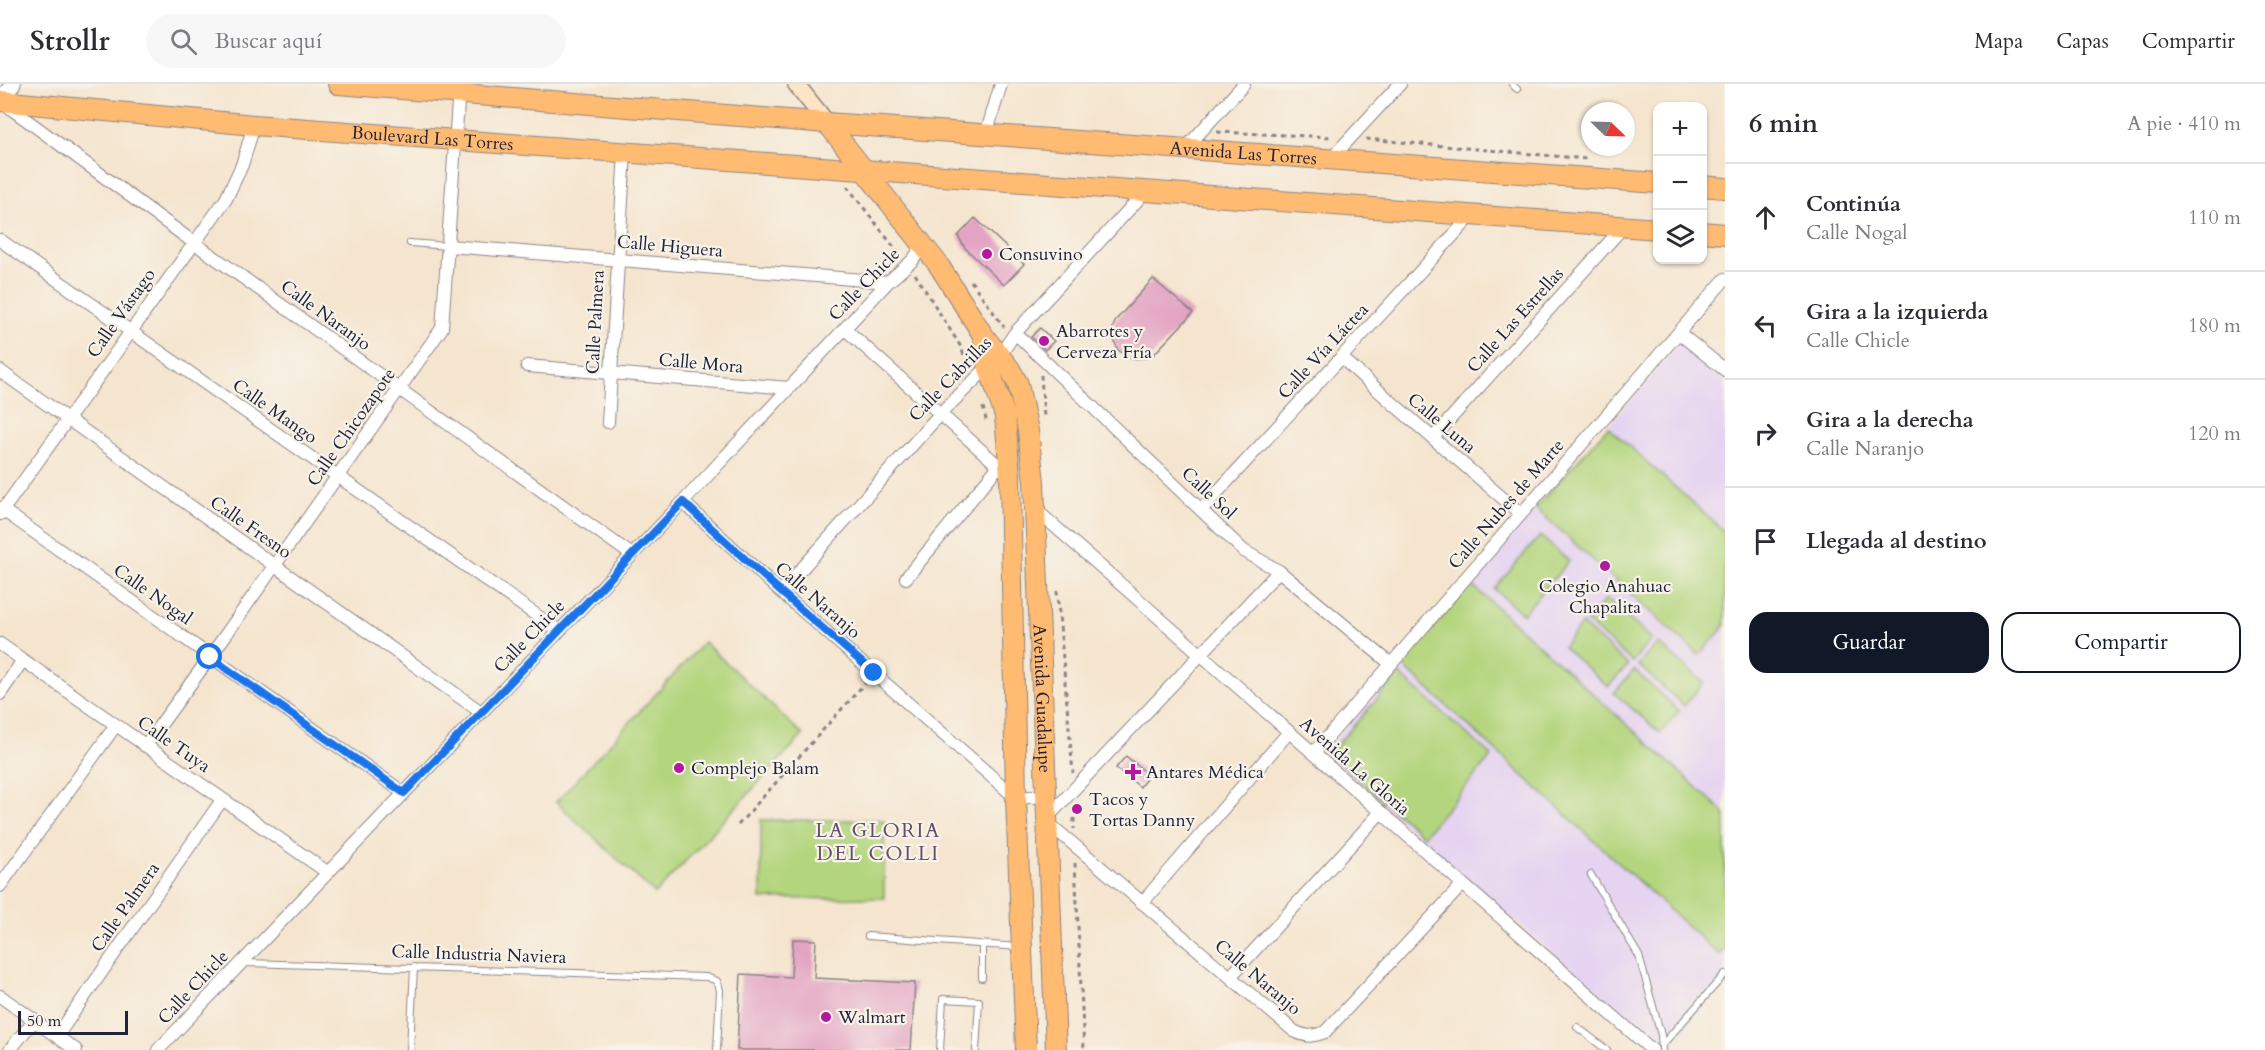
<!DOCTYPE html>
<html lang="es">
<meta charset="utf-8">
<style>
:root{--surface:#fff;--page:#f7f7f7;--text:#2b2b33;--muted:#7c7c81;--line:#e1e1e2;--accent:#111827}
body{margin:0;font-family:Cardo,serif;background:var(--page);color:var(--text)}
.controls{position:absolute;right:18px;top:18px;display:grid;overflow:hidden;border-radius:12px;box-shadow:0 2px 4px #0004}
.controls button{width:54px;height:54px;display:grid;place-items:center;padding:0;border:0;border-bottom:2px solid var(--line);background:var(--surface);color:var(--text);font:30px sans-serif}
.compass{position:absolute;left:1581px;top:18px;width:54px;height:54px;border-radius:50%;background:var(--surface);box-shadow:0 2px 4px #0004;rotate:113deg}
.scale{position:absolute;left:18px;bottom:15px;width:110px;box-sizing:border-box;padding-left:6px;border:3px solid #22223b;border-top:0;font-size:16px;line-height:21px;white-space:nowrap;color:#22223b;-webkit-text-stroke:4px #f7f3e8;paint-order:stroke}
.stop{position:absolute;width:18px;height:18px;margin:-14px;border:4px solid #1a73e8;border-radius:50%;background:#fff}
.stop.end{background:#1a73e8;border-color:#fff;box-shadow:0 2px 6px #0008}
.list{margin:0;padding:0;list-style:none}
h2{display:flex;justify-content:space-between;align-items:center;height:78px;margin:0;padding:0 24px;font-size:26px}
h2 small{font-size:20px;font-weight:400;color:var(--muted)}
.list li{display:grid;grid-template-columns:39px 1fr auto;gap:18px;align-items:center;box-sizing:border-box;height:108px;padding:0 24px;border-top:2px solid var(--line)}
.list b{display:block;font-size:22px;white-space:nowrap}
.list p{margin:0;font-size:20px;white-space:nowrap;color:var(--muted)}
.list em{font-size:20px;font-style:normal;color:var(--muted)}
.actions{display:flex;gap:12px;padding:18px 24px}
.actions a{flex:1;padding:14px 0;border:2px solid var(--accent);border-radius:18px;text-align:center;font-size:21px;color:var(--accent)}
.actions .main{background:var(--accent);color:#fff}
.icon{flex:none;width:33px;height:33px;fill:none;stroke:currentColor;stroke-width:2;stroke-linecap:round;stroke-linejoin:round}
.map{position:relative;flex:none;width:1725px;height:966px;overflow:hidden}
header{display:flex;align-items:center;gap:36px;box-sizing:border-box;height:84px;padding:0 30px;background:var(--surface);border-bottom:2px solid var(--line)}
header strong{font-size:28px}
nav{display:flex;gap:33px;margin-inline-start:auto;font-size:21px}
.search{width:420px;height:54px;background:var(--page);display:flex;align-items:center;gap:15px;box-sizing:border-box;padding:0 21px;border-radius:33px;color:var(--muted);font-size:22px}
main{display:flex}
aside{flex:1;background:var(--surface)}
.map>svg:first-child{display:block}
.built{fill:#e5d3f1}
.green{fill:#b3d57d;stroke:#6a7c5c;stroke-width:1.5}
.building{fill:#e3a3c2}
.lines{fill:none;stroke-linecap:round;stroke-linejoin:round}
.service-casing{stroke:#8c8485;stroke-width:8}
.minor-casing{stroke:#8c8485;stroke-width:14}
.tertiary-casing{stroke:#8c8485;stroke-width:17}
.secondary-casing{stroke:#8c8485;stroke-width:19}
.primary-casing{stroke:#8c8485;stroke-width:22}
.path{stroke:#8c8485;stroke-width:3;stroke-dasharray:4.5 4.5;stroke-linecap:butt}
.service{stroke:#fff;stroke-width:6}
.minor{stroke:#fff;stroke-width:12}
.tertiary{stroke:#fff;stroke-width:15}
.secondary{stroke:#ffe4c6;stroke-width:16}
.primary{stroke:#ffbb71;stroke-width:20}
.route{stroke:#1a73e8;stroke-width:8}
.poi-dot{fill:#b5179e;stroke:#f7f3e8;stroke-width:2}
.labels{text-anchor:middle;stroke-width:4.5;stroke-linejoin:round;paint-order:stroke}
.street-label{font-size:18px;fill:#22223b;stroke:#f7f3e8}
.poi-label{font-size:18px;fill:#22223b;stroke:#f7f3e8;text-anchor:start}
.neighbourhood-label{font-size:20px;letter-spacing:1.5px;fill:#664f6a;stroke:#f7f3e8}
</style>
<header>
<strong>Strollr</strong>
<div class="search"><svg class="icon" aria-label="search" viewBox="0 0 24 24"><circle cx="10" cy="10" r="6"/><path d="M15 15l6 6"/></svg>Buscar aquí</div>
<nav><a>Mapa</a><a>Capas</a><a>Compartir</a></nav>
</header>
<main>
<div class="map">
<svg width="1725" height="966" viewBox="0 0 1725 966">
<rect width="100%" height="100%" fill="#f7f3e8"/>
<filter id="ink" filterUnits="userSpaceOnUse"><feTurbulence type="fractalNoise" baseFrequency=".0167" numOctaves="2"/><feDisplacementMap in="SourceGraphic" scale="12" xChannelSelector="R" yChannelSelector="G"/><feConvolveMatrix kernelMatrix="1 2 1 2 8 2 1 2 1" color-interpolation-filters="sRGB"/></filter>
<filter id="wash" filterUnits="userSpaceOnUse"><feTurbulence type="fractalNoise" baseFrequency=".008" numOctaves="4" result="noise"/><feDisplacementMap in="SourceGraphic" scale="24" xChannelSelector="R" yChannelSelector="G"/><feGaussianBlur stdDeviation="1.35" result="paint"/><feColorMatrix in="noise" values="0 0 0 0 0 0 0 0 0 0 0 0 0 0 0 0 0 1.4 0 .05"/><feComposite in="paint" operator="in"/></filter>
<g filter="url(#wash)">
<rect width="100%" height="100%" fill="#f5e5cf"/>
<path class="built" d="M1680 259 1725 296V898L1667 966H1664L1323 669Z"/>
<path class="green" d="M1608 343 1725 448V542L1699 571 1535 424Z
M1540 452 1569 477 1523 530 1494 505Z
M1471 500 1725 729V864L1719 871 1401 580Z
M1606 515 1652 555 1632 578 1586 537Z
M1582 540 1628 581 1608 603 1563 563Z
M704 558 803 651 655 810 556 718Z
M1658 559 1704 599 1684 622 1638 581Z
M1634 586 1679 627 1660 649 1614 609Z
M1399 590 1492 672 1423 752 1329 670Z
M761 736H884V814L761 815Z"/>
<g id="blocks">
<path class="building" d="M975 134 1024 180 1004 201 965 164 958 152Z
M1153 195 1193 229 1153 271 1146 274 1131 275 1118 266 1112 251 1113 243 1116 236Z
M1040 244 1054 257 1045 266 1031 253Z
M1126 672 1149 691 1140 703 1116 684Z
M793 855 816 856 814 894 915 899 911 966H737L741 890 791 893Z"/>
</g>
</g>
<g filter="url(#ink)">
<use href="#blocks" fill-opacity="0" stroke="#8c8485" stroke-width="1.5"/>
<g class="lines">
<g class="service-casing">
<path id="service" d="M1512 0 1517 5
M410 159 448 162
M1591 791 1639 872 1661 951 1662 966
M868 852 1019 863
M982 861V894
M244 879 706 893 717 897 720 906 717 966
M1577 943 1607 966
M1662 961 1725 890
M410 966 414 883
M940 966 943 915 979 917 976 966"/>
</g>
<g class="minor-casing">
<path id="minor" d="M2 18 193 158 632 471
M986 51 1001 0
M1185 65 1244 0
M1330 76 1400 0
M0 156 559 547
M449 162 888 198
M845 245 1010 392
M1015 249 1244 467 1279 487 1391 580
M1679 249 1725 286
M1341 273C1400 327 1461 378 1521 430
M527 282 789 304
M0 287 481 628
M608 338 625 69
M1433 354 1623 143
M683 418 781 508 1016 714 1046 712
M0 424 404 709
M1035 425 1652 966
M1201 426 1472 131
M0 430 226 115 242 81 254 41
M906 494 998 383
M781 508 940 330 1000 271 1015 249 1146 107
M0 560 327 788
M0 610 23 576
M145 662 210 573 442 244 459 4
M1314 669 1725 195
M1047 734 1279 487
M1047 738 1294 947C1306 953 1312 953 1325 948L1462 801
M0 802 116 641
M1142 819 1289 648
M1230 893 1381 728
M0 912 76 966
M57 952 222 716
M10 966 34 936
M158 966 683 418 888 198 913 176 923 161"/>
</g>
<g class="tertiary-casing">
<path id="tertiary" d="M0 17 13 0"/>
</g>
<g class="secondary-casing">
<path id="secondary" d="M796 0 827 39"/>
</g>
<g class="primary-casing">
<g id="primary">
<path id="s1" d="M338 0 827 39 1658 99"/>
<path id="s2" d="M0 17 254 41 1658 145"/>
<path id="s3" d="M827 39 938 180 983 251 1010 285 1018 300 1028 347 1034 398 1056 966"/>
<path d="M1702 102 1725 104"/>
<path d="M1702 148 1725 150"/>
<path d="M983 252 988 281 1005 332 1010 392 1016 714 1026 966"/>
</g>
</g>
<path class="path" d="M1217 48 1333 53
M1366 55 1587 75
M847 102 900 171
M915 190 961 263 969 286
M971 197 1004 243
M1041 291 1044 333
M983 323 987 340
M1057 507 1073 689
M1074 725V745
M738 741 865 599
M1075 779 1084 966"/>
<use href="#service" class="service"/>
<use href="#minor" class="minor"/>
<use href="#tertiary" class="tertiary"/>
<use href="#secondary" class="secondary"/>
<use href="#primary" class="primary"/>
</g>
</g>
<g class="lines" filter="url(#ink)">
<path class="route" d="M210 573 404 709 683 418 781 508 874 589"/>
</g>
<g class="poi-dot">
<circle cx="987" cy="170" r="6"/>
<circle cx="1044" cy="257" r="6"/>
<circle cx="1605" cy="482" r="6"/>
<circle cx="679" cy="684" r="6"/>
<path d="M1130 679h6v6h6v6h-6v6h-6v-6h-6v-6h6z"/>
<circle cx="1077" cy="725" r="6"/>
<circle cx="826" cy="933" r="6"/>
</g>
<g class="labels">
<g class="street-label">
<text dy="6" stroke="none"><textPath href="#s2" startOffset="434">Boulevard Las Torres</textPath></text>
<text dy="6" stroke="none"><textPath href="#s1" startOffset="908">Avenida Las Torres</textPath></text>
<text transform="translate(670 162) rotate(5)" y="6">Calle Higuera</text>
<text transform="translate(864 200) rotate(-46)" y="6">Calle Chicle</text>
<text transform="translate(121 229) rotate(-55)" y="6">Calle Vástago</text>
<text transform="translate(326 231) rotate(36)" y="6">Calle Naranjo</text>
<text transform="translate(1515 236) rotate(-48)" y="6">Calle Las Estrellas</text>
<text transform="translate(595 238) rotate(-87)" y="6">Calle Palmera</text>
<text transform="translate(1323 267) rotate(-47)" y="6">Calle Vía Láctea</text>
<text transform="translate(701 279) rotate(5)" y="6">Calle Mora</text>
<text transform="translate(950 295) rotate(-46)" y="6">Calle Cabrillas</text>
<text transform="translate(275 327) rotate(35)" y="6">Calle Mango</text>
<text transform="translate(1442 339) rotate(40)" y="6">Calle Luna</text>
<text transform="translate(351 343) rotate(-55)" y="6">Calle Chicozapote</text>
<text transform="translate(1209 409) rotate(43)" y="6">Calle Sol</text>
<text transform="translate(1506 420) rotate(-49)" y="6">Calle Nubes de Marte</text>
<text transform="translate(251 443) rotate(35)" y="6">Calle Fresno</text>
<text transform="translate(153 510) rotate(35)" y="6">Calle Nogal</text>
<text transform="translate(818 516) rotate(41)" y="6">Calle Naranjo</text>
<text transform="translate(529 552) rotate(-46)" y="6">Calle Chicle</text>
<text dy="6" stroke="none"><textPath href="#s3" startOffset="640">Avenida Guadalupe</textPath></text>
<text transform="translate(174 660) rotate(35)" y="6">Calle Tuya</text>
<text transform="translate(1355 682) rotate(41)" y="6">Avenida La Gloria</text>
<text transform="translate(125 823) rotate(-55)" y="6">Calle Palmera</text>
<text transform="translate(479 870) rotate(2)" y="6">Calle Industria Naviera</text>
<text transform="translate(1258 893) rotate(40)" y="6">Calle Naranjo</text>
<text transform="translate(193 903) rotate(-47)" y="6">Calle Chicle</text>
</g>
<g class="poi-label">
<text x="999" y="176">Consuvino</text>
<text x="1056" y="253">Abarrotes y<tspan x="1056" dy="21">Cerveza Fría</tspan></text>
<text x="1605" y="508" text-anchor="middle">Colegio Anahuac<tspan x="1605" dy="21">Chapalita</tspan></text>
<text x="691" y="690">Complejo Balam</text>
<text x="1146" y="694">Antares Médica</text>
<text x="1089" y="721">Tacos y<tspan x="1089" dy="21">Tortas Danny</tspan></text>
<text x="838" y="939">Walmart</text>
</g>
<g class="neighbourhood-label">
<text x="878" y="753">LA GLORIA<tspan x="878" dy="23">DEL COLLI</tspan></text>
</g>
</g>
</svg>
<div class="controls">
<button>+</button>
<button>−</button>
<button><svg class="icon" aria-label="layers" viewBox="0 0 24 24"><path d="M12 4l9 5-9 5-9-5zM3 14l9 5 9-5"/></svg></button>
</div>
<svg class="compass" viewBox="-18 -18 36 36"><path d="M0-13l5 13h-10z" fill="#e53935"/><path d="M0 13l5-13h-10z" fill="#7c7c81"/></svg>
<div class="scale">50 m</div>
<div class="stop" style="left:210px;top:573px"></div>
<div class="stop end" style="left:874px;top:589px"></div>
</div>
<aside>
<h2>6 min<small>A pie · 410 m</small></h2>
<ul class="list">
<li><svg class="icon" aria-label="ahead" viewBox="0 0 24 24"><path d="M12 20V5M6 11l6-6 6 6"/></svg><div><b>Continúa</b><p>Calle Nogal</p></div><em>110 m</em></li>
<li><svg class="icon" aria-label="left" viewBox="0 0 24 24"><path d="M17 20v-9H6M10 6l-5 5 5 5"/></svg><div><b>Gira a la izquierda</b><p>Calle Chicle</p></div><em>180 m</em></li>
<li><svg class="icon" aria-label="right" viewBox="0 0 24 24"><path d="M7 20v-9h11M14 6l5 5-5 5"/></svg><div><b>Gira a la derecha</b><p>Calle Naranjo</p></div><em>120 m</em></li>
<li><svg class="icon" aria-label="arrive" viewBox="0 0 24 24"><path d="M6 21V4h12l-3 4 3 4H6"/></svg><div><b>Llegada al destino</b></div></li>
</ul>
<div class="actions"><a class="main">Guardar</a><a>Compartir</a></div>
</aside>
</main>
